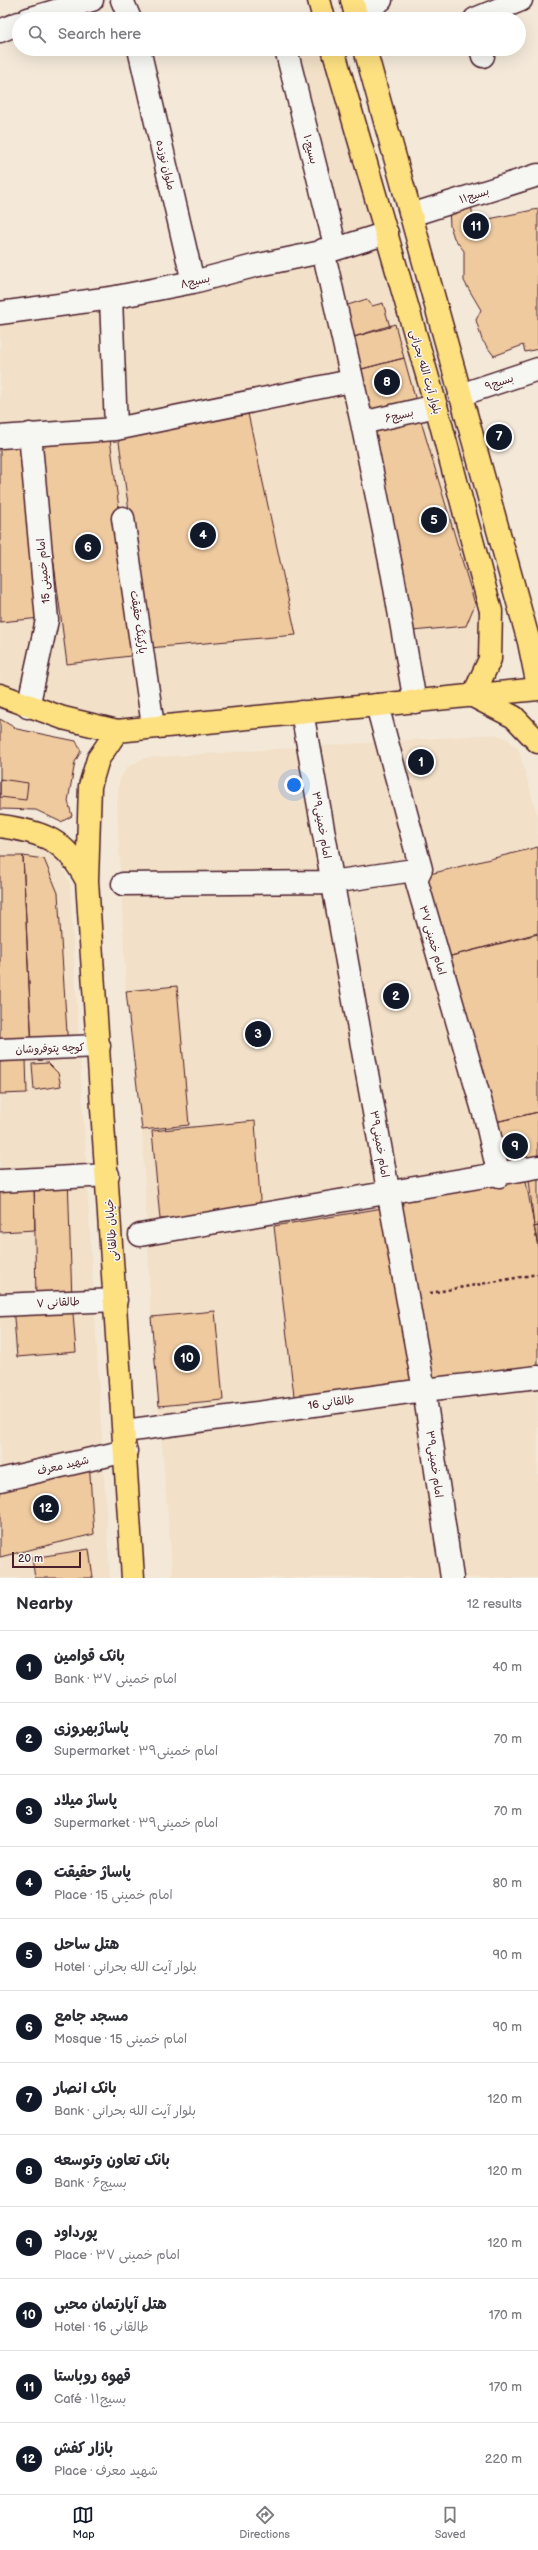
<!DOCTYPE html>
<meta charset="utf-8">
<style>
:root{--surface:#fff;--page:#f7f7f7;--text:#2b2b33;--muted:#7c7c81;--line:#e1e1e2;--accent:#111827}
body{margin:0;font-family:"Balsamiq Sans","Playpen Sans Arabic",sans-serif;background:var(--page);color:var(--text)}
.scale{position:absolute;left:12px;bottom:10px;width:69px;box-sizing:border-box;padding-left:4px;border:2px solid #4a1f2b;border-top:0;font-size:11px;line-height:14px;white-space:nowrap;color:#4a1f2b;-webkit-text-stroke:3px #f6f6f2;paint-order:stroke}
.you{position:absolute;left:294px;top:785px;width:14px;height:14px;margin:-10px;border:3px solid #fff;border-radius:50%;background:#1a73e8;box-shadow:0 0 0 6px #1a73e833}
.badge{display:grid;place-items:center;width:26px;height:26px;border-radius:50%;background:var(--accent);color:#fff;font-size:13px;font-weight:700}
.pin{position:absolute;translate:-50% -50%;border:2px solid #fff;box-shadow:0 1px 4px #0006}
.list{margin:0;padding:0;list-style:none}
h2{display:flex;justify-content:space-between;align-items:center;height:52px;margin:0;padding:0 16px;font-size:17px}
h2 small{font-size:13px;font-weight:400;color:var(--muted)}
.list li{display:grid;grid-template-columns:26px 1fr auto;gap:12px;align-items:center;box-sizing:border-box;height:72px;padding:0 16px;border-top:1px solid var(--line)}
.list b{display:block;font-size:15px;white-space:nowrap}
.list p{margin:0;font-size:13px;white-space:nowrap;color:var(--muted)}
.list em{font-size:13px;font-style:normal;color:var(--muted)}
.icon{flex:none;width:22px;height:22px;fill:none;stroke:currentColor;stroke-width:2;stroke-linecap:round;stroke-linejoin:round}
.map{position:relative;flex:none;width:538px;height:1578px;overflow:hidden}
.search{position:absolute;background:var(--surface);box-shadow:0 4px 16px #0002;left:12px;right:12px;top:12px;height:44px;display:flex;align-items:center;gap:10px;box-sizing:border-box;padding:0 14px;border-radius:22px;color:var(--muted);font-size:15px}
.sheet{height:916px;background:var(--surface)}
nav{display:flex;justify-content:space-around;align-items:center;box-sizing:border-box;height:56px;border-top:1px solid var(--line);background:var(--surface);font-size:11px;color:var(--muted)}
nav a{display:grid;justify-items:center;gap:2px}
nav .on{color:var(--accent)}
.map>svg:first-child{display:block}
.built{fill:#f2e0c8}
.building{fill:#efca9f;stroke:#4a1f2b}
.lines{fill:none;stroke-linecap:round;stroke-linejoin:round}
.minor-casing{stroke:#4a1f2b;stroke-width:25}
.major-casing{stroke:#4a1f2b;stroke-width:25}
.path{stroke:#4a1f2b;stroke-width:2.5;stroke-dasharray:3 3;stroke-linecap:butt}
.minor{stroke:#f6f6f2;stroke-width:22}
.major{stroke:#fde080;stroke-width:22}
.labels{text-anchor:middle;stroke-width:3;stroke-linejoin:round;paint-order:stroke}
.street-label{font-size:11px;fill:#4a1f2b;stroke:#f6f6f2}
</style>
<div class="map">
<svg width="538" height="1578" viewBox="0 0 538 1578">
<rect width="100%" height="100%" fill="#f4e9d9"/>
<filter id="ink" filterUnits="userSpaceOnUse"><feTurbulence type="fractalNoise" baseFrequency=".025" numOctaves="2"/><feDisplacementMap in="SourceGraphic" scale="8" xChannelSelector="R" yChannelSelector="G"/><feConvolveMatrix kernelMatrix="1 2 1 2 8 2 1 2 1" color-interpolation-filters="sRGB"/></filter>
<g filter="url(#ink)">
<path class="built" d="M286 49H333L491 611 473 696 117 731 0 695V303L324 257Z
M496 734 509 740 519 750 538 818V1578H173L151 1317 142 1130 126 991 117 806 119 781 127 767 144 758Z
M0 839H29L56 853 70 884 110 1578H0Z"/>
<path class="building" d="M471 205 474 222 538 209V349L525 352 523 345 494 356 482 340 476 320 481 310 464 281V251L454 238 450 226 449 209Z
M367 299 372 306 383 303 390 327 347 339 338 308Z
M395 324 404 358 358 370 347 339Z
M404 358 416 401 369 413 358 370Z
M247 409 296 635 149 648 118 435Z
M421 421 475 604 466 626 412 631 368 432Z
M109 431 138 655 67 664 38 440Z
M25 437 41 618 0 622V439Z
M0 719 17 729 76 741 81 751 75 762 68 801 72 816 61 822 36 810 0 809Z
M0 779 28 783 26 800 0 797Z
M538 847V933L447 957 422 876Z
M0 856H23L32 1049 0 1050Z
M23 856 44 859 58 893 68 1048 32 1049Z
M538 934V1112L487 1124 447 957Z
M177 986 189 1125 142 1130 126 991Z
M26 1059 27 1093 0 1094V1060Z
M48 1063 58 1073 61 1086 34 1090 32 1064Z
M538 1112V1168L499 1176 487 1124Z
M255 1121 261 1216 160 1219 152 1131Z
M68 1176 72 1301 36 1303 34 1179Z
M525 1176 538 1247V1369L426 1382 394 1196Z
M538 1177V1226L534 1227 529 1179Z
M34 1179 35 1230 0 1232V1181Z
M383 1208 416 1384 294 1396 274 1226Z
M538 1226V1246L534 1227Z
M72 1301 76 1352 17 1357 13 1305Z
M215 1311 223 1400 159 1406 151 1317Z
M89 1460 94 1534 0 1557V1482Z
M89 1549 93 1578H35L32 1558Z"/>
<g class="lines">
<g class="minor-casing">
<path id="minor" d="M122 0 130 19
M356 17 381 0
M28 19 92 0
M475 19 521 0
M0 31 19 23
M139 49 193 282
M286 49 336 249
M481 49 483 56
M411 215 538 175
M323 250 362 423 393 576 415 702
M111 298 116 429
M0 313 111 298 193 282 254 266 336 249 387 233
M460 395 538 369
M362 423 436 406
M0 437 116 429 351 381
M123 518 153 726
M377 705 421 869 416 879 487 1124 499 1176
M28 707 47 620 30 434
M302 712 424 1390 452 1578
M123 884 332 882 421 869
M0 1050 99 1046
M0 1181 108 1175
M140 1235 538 1167
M0 1305 116 1300
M125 1431 424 1390 538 1377
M0 1480 126 1451"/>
</g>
<g class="major-casing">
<path id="major" d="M319 0 324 19
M352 0 357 19
M333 49 436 406 491 611 490 659 473 696
M365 49 529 642 538 686
M0 695 63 718 117 731 538 689
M473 696 514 717 538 742
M117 731 98 759 90 786 87 881 133 1578
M0 826C44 832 66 840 87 881"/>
</g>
<path class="path" d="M430 1293 538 1274"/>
<use href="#minor" class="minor"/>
<use href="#major" class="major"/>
</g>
</g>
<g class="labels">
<g class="street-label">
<text transform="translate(311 149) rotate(76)" y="4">بسیج۱۰</text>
<text transform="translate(166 165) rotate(77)" y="4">ملوان نوزده</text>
<text transform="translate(474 195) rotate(-18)" y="4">بسیج۱۱</text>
<text transform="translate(195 281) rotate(-13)" y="4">بسیج۸</text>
<text transform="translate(426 372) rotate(74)" y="4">بلوار آیت الله بحرانی</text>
<text transform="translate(499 382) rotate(-19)" y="4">بسیج۹</text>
<text transform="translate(399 415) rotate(-13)" y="4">بسیج۶</text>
<text transform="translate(43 571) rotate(-95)" y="4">امام خمینی 15</text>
<text transform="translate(139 622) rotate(82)" y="4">پارکینگ حقیقت</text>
<text transform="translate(322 825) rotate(80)" y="4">امام خمینی۳۹</text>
<text transform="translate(433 940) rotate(74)" y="4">امام خمینی ۳۷</text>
<text transform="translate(50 1048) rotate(-2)" y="4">کوچه پتوفروشان</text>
<text transform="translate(380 1144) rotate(80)" y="4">امام خمینی۳۹</text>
<text transform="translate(111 1230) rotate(-94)" y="4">خیابان طالقانی</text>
<text transform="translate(58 1302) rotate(-3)" y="4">طالقانی ۷</text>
<text transform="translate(331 1402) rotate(-8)" y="4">طالقانی 16</text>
<text transform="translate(435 1464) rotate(82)" y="4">امام خمینی۳۹</text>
<text transform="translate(63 1465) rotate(-13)" y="4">شهید معرف</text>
</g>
</g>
</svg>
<div class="scale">20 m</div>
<div class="you"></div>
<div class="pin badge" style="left:421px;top:762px">1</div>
<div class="pin badge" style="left:396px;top:996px">2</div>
<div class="pin badge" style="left:258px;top:1034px">3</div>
<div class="pin badge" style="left:203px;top:535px">4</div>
<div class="pin badge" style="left:434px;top:520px">5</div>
<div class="pin badge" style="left:88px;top:547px">6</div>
<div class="pin badge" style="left:499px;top:437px">7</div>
<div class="pin badge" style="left:387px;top:382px">8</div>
<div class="pin badge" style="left:515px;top:1146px">9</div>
<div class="pin badge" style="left:187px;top:1358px">10</div>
<div class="pin badge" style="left:476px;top:226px">11</div>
<div class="pin badge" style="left:46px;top:1508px">12</div>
<div class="search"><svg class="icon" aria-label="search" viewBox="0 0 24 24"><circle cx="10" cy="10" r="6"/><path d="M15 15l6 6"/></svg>Search here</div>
</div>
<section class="sheet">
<h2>Nearby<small>12 results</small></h2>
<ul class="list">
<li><span class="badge">1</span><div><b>بانک قوامین</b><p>Bank · امام خمینی ۳۷</p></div><em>40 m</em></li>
<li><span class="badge">2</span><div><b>پاساژبهروزی</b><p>Supermarket · امام خمینی۳۹</p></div><em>70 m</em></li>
<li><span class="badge">3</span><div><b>پاساژ میلاد</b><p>Supermarket · امام خمینی۳۹</p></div><em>70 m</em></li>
<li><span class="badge">4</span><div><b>پاساژ حقیقت</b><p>Place · امام خمینی 15</p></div><em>80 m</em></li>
<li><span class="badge">5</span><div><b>هتل ساحل</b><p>Hotel · بلوار آیت الله بحرانی</p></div><em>90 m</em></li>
<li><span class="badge">6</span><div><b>مسجد جامع</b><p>Mosque · امام خمینی 15</p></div><em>90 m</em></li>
<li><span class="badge">7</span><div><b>بانک انصار</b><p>Bank · بلوار آیت الله بحرانی</p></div><em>120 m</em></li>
<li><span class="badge">8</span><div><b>بانک تعاون وتوسعه</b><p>Bank · بسیج۶</p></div><em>120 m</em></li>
<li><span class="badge">9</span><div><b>پورداود</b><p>Place · امام خمینی ۳۷</p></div><em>120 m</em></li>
<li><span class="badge">10</span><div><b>هتل آپارتمان محبی</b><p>Hotel · طالقانی 16</p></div><em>170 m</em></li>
<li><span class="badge">11</span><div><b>قهوه روباستا</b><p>Café · بسیج۱۱</p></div><em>170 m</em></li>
<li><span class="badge">12</span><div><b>بازار کفش</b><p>Place · شهید معرف</p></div><em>220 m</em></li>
</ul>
</section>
<nav>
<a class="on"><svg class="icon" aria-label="map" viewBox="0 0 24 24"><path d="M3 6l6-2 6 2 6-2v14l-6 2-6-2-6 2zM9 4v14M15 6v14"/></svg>Map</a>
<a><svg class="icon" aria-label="directions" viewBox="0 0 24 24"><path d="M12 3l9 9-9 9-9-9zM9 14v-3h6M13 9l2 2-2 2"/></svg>Directions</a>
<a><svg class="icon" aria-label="saved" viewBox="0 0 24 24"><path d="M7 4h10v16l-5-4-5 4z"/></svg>Saved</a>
</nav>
